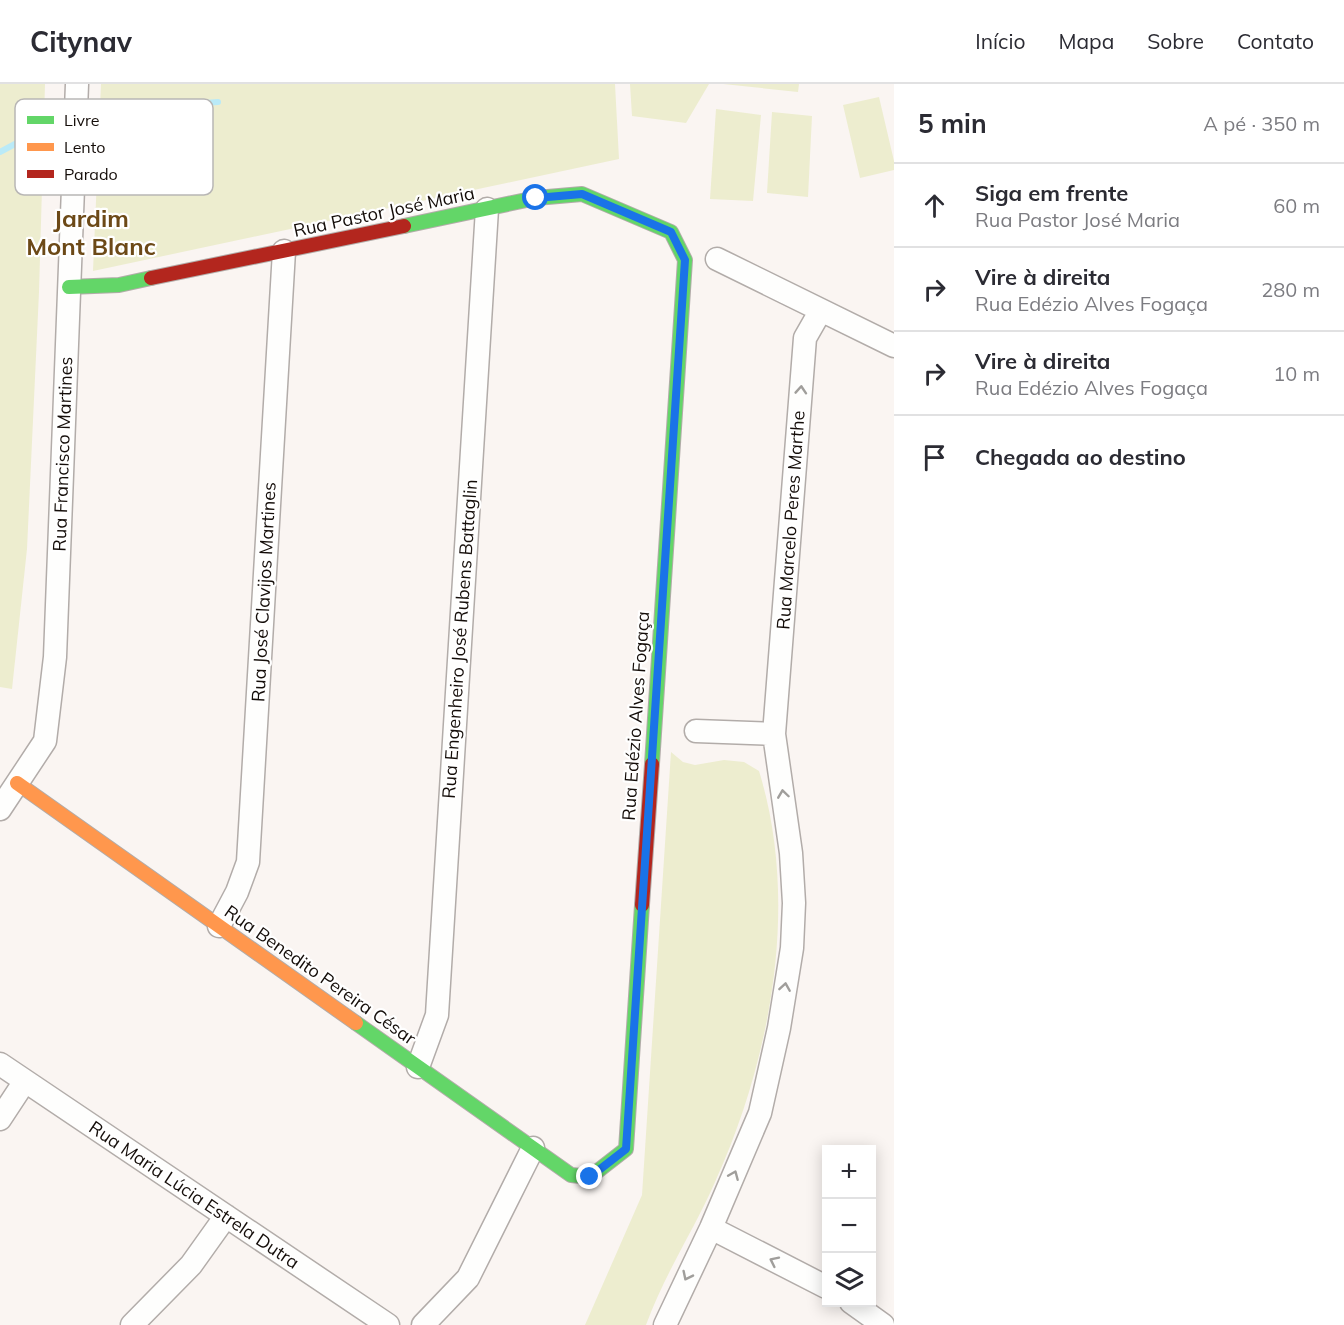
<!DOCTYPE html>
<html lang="pt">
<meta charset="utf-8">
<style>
:root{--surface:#fff;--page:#f2f2f3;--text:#2b2b33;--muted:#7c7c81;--line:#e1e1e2}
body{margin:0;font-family:Mulish,sans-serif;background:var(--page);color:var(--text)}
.controls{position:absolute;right:18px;bottom:18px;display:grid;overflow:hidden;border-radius:0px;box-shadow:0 3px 15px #0003}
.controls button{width:54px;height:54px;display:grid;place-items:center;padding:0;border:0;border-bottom:2px solid var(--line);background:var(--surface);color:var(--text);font:30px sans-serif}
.stop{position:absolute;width:18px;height:18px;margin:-14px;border:4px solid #1a73e8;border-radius:50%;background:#fff}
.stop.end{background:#1a73e8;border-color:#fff;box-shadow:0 2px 6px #0008}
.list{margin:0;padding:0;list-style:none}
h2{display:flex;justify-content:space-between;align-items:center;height:78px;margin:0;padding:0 24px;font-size:26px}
h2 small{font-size:20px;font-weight:400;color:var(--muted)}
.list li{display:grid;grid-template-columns:39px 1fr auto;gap:18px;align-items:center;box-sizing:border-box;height:84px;padding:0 24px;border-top:2px solid var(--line)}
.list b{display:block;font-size:22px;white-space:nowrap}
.list p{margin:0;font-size:20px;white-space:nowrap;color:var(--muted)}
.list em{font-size:20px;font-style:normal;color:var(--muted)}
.icon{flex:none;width:33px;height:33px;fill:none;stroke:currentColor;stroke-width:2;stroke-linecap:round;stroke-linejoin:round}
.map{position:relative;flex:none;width:894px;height:1241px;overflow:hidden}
header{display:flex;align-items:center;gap:36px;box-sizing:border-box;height:84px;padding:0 30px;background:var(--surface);border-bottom:2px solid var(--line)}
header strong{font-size:28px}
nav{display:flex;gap:33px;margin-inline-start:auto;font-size:21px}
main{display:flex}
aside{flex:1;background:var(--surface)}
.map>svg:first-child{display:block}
.green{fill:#ededcf}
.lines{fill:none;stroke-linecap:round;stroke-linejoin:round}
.stream{stroke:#baeaf7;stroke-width:6}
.street-casing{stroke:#b2aca9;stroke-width:25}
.fast-casing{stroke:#b2aca9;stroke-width:16}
.slow-casing{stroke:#b2aca9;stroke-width:16}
.jam-casing{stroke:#b2aca9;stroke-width:16}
.street{stroke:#fefefd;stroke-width:22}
.fast{stroke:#63d668;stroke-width:14}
.slow{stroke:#ff974d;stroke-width:14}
.jam{stroke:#b3261e;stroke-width:14}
.oneway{stroke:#a09e9b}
.route{stroke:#1a73e8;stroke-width:8}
.labels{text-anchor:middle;stroke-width:4.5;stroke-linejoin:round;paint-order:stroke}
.street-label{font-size:18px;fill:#140d09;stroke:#fff}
.district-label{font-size:24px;font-weight:bold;fill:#6c4917;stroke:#fff}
.key{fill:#fff;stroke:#b8b6b5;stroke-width:1.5}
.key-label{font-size:16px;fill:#140d09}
</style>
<header>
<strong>Citynav</strong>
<nav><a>Início</a><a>Mapa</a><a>Sobre</a><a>Contato</a></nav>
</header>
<main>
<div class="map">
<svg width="894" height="1241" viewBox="0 0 894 1241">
<rect width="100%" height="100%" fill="#faf5f2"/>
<path class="green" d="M0 0H45L39 208 27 465 12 605 0 603Z
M101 0H615L619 75 93 187Z
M630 0H709L686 39 632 32Z
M723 0H799L798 8Z
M879 13 894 77V86L860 94 843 21Z
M716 25 761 31 753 117 710 115Z
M772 28 812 32 808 113 767 109Z
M671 668 683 678 695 681 724 676 744 678 759 687C800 819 771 975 715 1098 694 1146 664 1191 646 1241H585L642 1111Z"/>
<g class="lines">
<path class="stream" d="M140 24 218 18
M0 68 28 53"/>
<g class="street-casing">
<path id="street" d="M717 175 894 262
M696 647 774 650
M0 725 45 657 55 573 77 0
M219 842 237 808 248 778 284 167
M0 980 388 1241
M418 983 437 931 487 125
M0 1035 25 997
M711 1144 826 1203
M851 1218 883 1241
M132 1241 191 1181 226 1132
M423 1241 468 1194 533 1064
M665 1241 711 1144 760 1029 779 944 792 864 794 819 791 769 774 650 805 254 821 226"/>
</g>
<g class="fast-casing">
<path id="fast" d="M404 142 536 114 582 110 671 148 685 176 652 680
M69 203 119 201 151 194
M356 939 571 1091 590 1093 626 1065 642 821"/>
</g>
<g class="slow-casing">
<path id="slow" d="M17 699 356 939"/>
</g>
<g class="jam-casing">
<path id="jam" d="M151 194 404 142
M642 821 652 680"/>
</g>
<use href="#street" class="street"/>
<use href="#fast" class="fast"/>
<use href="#slow" class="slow"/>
<use href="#jam" class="jam"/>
</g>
<defs><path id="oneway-chevron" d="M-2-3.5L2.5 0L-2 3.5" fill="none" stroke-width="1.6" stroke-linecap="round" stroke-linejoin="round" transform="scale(1.5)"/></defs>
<g class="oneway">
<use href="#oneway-chevron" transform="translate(801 306) rotate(-86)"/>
<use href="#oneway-chevron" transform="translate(783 710) rotate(-98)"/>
<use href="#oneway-chevron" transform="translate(785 903) rotate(-81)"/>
<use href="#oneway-chevron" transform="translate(734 1091) rotate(-67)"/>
<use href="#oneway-chevron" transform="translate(774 1177) rotate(-154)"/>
<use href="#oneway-chevron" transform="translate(687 1192) rotate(116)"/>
</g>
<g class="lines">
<path class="route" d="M536 114 582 110 671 148 685 176 626 1065 590 1093"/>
</g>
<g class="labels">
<g class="street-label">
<text transform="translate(384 128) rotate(-12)" y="6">Rua Pastor José Maria</text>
<text transform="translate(63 370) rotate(-88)" y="6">Rua Francisco Martines</text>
<text transform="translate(791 436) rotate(-86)" y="6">Rua Marcelo Peres Marthe</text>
<text transform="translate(264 508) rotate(-87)" y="6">Rua José Clavijos Martines</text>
<text transform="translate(460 555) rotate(-86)" y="6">Rua Engenheiro José Rubens Battaglin</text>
<text transform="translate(636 632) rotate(-86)" y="6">Rua Edézio Alves Fogaça</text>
<text transform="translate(320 891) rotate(35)" y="6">Rua Benedito Pereira César</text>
<text transform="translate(194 1111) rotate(34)" y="6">Rua Maria Lúcia Estrela Dutra</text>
</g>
<g class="district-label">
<text x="91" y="143">Jardim<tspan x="91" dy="28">Mont Blanc</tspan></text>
</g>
</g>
<rect x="15" y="15" width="198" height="96" rx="9" class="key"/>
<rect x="27" y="32" width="27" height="8" fill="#63d668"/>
<rect x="27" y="59" width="27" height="8" fill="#ff974d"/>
<rect x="27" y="86" width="27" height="8" fill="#b3261e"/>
<g class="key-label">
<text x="64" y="42">Livre</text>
<text x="64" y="69">Lento</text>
<text x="64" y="96">Parado</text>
</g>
</svg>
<div class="controls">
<button>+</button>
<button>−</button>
<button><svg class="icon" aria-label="layers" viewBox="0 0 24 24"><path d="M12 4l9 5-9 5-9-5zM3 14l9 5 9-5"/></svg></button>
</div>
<div class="stop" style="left:536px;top:114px"></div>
<div class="stop end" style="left:590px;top:1093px"></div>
</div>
<aside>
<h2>5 min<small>A pé · 350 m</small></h2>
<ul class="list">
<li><svg class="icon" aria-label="ahead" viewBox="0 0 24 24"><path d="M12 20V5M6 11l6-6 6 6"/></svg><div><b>Siga em frente</b><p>Rua Pastor José Maria</p></div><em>60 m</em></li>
<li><svg class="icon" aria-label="right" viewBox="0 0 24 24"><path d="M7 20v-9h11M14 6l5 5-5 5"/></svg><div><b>Vire à direita</b><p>Rua Edézio Alves Fogaça</p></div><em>280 m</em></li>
<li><svg class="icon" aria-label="right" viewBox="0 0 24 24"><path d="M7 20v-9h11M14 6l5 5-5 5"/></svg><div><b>Vire à direita</b><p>Rua Edézio Alves Fogaça</p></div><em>10 m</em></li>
<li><svg class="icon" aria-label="arrive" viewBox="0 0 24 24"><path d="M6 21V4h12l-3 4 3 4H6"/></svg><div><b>Chegada ao destino</b></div></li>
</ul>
</aside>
</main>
